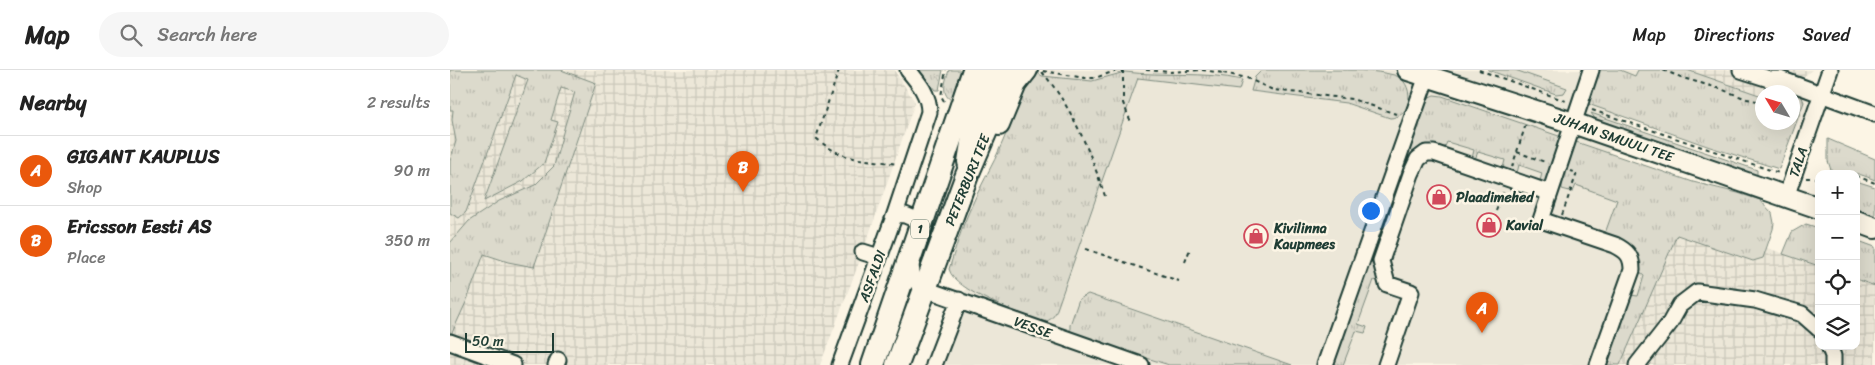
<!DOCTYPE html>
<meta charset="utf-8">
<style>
:root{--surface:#fff;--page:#f6f6f6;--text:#222;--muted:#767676;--line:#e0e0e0;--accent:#ea580c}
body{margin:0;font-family:Sriracha,sans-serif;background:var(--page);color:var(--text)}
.controls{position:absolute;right:15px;bottom:15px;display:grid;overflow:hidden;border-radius:10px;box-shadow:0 5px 20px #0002}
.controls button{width:45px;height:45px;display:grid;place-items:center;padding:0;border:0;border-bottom:1px solid var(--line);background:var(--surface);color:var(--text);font:25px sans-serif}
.compass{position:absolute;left:1305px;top:15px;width:45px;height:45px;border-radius:50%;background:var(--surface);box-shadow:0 5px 20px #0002;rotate:308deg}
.scale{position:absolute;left:15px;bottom:12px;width:89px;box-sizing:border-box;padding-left:5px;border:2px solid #1f3d34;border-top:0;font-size:14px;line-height:18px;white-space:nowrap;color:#1f3d34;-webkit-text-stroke:4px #fcf5e5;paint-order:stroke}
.you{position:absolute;left:920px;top:140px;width:18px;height:18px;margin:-12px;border:4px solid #fff;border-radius:50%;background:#1a73e8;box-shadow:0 0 0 8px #1a73e833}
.badge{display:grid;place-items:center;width:32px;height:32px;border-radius:50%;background:var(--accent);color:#fff;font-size:16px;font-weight:700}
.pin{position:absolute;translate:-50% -41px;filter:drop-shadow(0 1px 2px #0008)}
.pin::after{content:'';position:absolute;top:26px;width:18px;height:15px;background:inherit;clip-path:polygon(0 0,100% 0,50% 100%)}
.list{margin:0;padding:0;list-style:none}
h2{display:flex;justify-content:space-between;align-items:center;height:65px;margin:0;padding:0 20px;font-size:21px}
h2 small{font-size:16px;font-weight:400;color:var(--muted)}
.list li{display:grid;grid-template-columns:32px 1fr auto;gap:15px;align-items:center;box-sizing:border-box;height:70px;padding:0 20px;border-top:1px solid var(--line)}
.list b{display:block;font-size:19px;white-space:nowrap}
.list p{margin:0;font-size:16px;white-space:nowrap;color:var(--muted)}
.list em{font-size:16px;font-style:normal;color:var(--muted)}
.icon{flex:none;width:28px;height:28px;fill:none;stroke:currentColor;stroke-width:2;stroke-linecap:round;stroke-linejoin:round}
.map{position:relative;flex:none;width:1425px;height:295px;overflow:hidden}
header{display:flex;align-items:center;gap:30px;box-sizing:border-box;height:70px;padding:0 25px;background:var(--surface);border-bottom:1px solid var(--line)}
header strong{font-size:24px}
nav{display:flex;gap:28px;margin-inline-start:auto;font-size:18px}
.search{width:350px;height:45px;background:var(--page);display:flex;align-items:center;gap:12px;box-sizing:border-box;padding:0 18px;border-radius:28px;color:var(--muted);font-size:19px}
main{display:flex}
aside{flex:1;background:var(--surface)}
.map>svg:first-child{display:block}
.built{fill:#ece7d8}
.industrial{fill:url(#industrial-grid)}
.grass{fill:url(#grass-tufts);stroke:#7e8c80}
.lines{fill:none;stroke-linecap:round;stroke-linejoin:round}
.minor-casing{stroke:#1f3d34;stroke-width:19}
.major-casing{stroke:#1f3d34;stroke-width:24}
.highway-casing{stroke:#1f3d34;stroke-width:26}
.path{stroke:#1f3d34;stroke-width:2;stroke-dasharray:4 4;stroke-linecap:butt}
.minor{stroke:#fcf5e5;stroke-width:15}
.major{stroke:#fcf5e5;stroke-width:20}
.highway{stroke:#fcf5e5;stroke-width:22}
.labels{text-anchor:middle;stroke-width:5;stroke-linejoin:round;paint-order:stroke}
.shield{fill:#fcf5e5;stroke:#617469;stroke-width:1}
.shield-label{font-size:12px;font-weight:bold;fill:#1f3d34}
.street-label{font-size:14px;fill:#1f3d34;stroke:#fcf5e5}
.poi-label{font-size:14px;font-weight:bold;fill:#1f3d34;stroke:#fcf5e5;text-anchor:start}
</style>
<header>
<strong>Map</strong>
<div class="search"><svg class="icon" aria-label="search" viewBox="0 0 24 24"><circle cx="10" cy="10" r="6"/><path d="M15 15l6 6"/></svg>Search here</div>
<nav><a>Map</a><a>Directions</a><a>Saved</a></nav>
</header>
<main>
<aside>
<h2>Nearby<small>2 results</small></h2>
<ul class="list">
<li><span class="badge">A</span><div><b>GIGANT KAUPLUS</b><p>Shop</p></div><em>90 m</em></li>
<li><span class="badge">B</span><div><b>Ericsson Eesti AS</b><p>Place</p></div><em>350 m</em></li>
</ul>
</aside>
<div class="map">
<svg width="1425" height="295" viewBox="0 0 1425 295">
<defs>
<pattern id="industrial-grid" width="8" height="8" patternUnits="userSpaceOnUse" patternTransform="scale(1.25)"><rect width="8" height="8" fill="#ece7d8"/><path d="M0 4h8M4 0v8" fill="none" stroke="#cac7ba"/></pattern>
<pattern id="grass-tufts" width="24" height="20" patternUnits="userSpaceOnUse" patternTransform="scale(1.25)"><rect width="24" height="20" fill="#dcdacc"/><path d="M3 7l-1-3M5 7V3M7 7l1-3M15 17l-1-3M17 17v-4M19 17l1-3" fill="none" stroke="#bcbcb0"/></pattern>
</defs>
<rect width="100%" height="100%" fill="#fcf5e5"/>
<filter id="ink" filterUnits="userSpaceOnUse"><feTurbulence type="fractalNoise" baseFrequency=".02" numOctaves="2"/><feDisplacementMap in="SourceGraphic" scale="10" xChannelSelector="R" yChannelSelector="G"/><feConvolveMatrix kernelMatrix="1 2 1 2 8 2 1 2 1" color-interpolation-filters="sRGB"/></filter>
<g filter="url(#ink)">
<path class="built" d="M594 0H1188L1145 122 1230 153 1168 295H492L520 206Z"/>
<path class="industrial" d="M0 0H444L465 32 413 182 370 295H0Z
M1237 0H1362L1333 22H1312V26Z
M1232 148 1369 196V276H1406V209L1425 215V295H1168Z"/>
<path class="grass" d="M0 0H111L146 13 84 197 58 192 34 184 17 230 2 263 0 262V173L19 151 49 131 85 115 104 96 115 55 125 22 111 18 101 50 108 52 94 93 73 111 34 131 78 10 66 5 16 142 9 148 0 143V91L6 71 2 50 3 40H0Z
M469 0H493L489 20H485Z
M499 0H511L501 30C490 23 496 10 499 0Z
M812 0C835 0 858 0 882 0 903 0 923 0 944 5 965 11 964 48 940 48L896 33 801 21 805 7Z
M1038 0H1065L1117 18 1114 23 1106 24Z
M1148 0H1170L1185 6 1188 0H1237L1312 26V52H1342V22H1326L1329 15 1350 23 1354 32 1329 99 1260 77 1138 34Z
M675 2C714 7 754 1 792 10L789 20 688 8 606 242C602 250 596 253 588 251 567 241 505 222 499 199 505 181 510 162 518 144 528 119 543 96 553 71 565 43 567 28 588 3L592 6 642 11Z
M984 25 992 26 1243 112 1288 123 1310 130 1322 143 1324 153 1323 159 1313 188 1303 191 1227 165 1170 295H1154L1180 225 1188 226 1194 206C1182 198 1196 186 1181 176 1173 171 1162 169 1154 166L1167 130 1126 115 1123 122 1112 119V111L1100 106 1094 112 1090 111 1092 103 1069 95 1067 103 1053 98 1055 90 1028 82 1025 89 1022 88 1024 80 997 72 994 79C976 74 974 74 961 87L924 192 925 197 931 212 924 210 908 254 917 257 915 263 906 261 893 295H883L964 56 977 28Z
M1141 43 1307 100V106L1152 53 1146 50Z
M1378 69 1425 89V110C1410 104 1397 99 1382 103L1378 91Z
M1406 111 1425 117V148L1406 141Z
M1356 154 1369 158V196L1333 184 1342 162Z
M1406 170 1425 177V216L1406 209Z
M638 224 842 295H719L627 266 620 260V255L629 229Z"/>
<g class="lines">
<g class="minor-casing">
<path id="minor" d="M1141 0 1091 150 1165 175C1177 181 1182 186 1182 200L1148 295
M1291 0 1319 9H1330L1425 44
M1336 127 1380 0
M445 144 479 42C479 25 469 13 458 0
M413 182 429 187
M460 190 463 209 475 219 691 295
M0 272 63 295
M1379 276 1383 286V295
M106 295 108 290
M390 295 445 144 455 145 472 152
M484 295 509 230
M875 295 977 6
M936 295 961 222 937 214 931 191 961 104 968 89 976 83H984L1100 123
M1187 295 1220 253 1230 235 1247 222 1305 230 1352 244 1369 259"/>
</g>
<g class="major-casing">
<path id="major" d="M958 0 1123 53 1369 138
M549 55 566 14 577 0
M518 92 524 54 542 0
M1406 151 1425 158"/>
</g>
<g class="highway-casing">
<path id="highway" d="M423 295 524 0
M447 295 517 105 541 49 557 0"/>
</g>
<path class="path" d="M389 0 366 68C395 93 413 88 447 94
M673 0V33L681 52
M696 0 720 2 751 0
M752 0 773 3V0
M1029 0 1116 31
M1213 0 1233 8 1268 18 1297 29 1312 32
M593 1 635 8H645L668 0
M592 2C623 38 640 82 655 126
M773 3 797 8 823 20 902 29 949 45
M494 31 491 26 496 0
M1142 40 1329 103
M1067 82 1095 92
M1062 97 1076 54
M1394 104H1399
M1406 106 1425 113
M1356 108H1369
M1046 141 1054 120
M1112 145 1127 103 1121 101
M636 179 729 211
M735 192 740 179"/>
<use href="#minor" class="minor"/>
<use href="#major" class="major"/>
<use href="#highway" class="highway"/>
</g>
</g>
<defs>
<g id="shop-ring" transform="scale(1.25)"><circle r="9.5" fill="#fcf5e5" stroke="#d1495b" stroke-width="1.5"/><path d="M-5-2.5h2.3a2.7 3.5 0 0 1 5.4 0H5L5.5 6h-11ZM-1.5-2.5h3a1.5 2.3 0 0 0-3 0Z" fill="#d1495b"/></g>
</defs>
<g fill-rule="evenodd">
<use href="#shop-ring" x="989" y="127"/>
<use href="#shop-ring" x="1039" y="155"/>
<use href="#shop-ring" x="806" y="166"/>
</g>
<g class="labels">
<rect class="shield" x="461" y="149.5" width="18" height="19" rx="4"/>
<g class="shield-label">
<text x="470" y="163">1</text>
</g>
<g class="street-label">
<text transform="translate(1164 67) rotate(19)" y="5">JUHAN SMUULI TEE</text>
<text transform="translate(1348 92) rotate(-71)" y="5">TALA</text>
<text transform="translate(517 110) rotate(-68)" y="5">PETERBURI TEE</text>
<text transform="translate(422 206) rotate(-70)" y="5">ASFALDI</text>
<text transform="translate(583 257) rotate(20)" y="5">VESSE</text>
</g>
<g class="poi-label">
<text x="1006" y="132">Plaadimehed</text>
<text x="1056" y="160">Kavial</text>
<text x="824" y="163">Kivilinna<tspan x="824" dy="16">Kaupmees</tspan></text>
</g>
</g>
</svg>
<div class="controls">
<button>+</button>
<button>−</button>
<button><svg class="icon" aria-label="locate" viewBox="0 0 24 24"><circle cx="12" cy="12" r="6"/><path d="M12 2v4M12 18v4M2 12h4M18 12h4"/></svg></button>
<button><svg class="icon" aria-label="layers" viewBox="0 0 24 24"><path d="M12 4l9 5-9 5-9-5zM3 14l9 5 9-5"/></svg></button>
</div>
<svg class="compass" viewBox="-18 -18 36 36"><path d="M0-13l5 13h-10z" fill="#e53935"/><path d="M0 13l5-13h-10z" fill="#767676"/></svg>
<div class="scale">50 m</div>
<div class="you"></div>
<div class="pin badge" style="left:1032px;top:263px">A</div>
<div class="pin badge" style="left:293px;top:122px">B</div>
</div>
</main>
